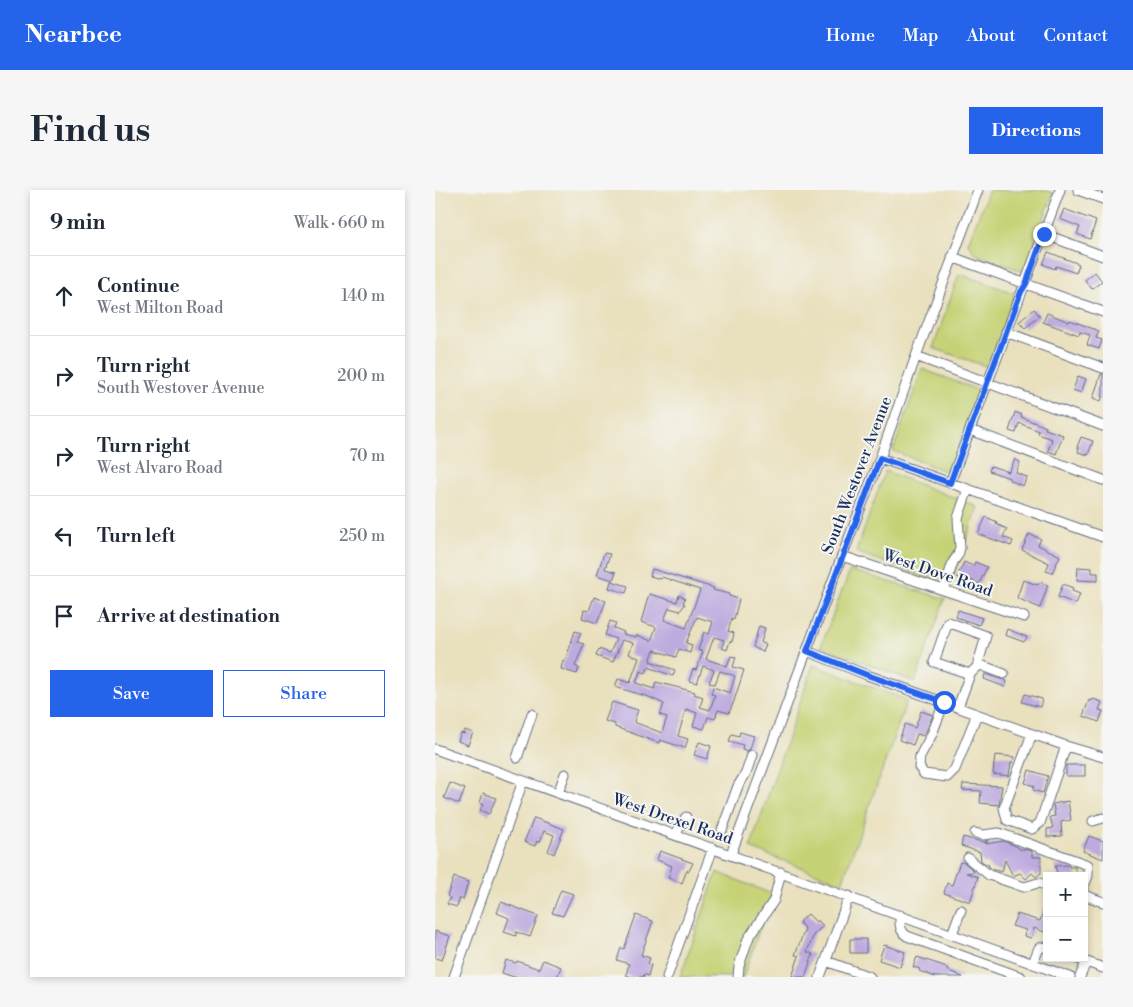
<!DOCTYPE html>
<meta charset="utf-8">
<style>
:root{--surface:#fff;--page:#f6f6f7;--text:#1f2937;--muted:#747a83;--line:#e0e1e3;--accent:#2563eb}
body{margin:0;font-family:"Libre Bodoni",serif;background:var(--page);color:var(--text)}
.controls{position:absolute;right:15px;bottom:15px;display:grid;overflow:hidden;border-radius:0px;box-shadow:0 2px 8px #0003}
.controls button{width:45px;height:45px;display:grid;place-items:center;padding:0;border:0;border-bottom:1px solid var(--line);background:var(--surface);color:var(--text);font:25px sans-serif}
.stop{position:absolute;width:15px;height:15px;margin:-11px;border:4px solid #2563eb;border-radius:50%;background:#fff}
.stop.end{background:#2563eb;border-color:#fff;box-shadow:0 1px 5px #0008}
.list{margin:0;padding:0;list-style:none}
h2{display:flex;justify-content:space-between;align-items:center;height:65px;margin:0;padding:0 20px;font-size:21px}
h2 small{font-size:16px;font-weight:400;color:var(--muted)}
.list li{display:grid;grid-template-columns:32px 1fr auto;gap:15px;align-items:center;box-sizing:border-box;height:80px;padding:0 20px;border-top:1px solid var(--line)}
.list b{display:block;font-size:19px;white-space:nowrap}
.list p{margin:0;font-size:16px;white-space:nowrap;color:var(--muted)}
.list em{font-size:16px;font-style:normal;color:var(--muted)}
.actions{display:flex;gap:10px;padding:15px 20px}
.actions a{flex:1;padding:11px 0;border:1px solid var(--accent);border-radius:0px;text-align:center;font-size:18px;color:var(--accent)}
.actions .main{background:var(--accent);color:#fff}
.icon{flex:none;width:28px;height:28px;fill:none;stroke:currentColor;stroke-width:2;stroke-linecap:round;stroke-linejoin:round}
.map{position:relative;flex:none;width:668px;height:787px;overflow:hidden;border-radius:0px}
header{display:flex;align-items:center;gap:30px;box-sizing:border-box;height:70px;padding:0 25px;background:var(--accent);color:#fff}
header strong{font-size:24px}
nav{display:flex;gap:28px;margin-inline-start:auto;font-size:18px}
.intro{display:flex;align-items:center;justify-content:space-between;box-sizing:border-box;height:120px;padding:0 30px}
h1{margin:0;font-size:35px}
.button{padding:12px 22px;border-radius:0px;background:var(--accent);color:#fff;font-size:18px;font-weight:700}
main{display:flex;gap:30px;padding:0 30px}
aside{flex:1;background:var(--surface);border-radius:0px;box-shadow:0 2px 8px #0003}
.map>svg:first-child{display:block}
.green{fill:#c6d274;stroke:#708069}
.building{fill:#bdaade;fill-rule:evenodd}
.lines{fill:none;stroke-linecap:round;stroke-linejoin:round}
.minor-casing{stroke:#636d7f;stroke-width:11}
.minor{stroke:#fff;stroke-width:9}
.route{stroke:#2563eb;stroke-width:6}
.labels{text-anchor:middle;stroke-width:4;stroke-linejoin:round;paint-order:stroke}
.street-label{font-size:16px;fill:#1b2f5e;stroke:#f6f6f2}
</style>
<header>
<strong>Nearbee</strong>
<nav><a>Home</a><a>Map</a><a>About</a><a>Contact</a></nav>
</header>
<div class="intro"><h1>Find us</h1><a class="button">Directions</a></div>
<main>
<aside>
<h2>9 min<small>Walk · 660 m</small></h2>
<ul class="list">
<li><svg class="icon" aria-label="ahead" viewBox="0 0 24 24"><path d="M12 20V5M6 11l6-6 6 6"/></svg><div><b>Continue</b><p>West Milton Road</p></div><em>140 m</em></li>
<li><svg class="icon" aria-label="right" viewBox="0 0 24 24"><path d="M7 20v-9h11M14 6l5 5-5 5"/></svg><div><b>Turn right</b><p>South Westover Avenue</p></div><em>200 m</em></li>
<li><svg class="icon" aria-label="right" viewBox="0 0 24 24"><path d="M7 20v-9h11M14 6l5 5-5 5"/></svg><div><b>Turn right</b><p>West Alvaro Road</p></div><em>70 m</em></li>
<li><svg class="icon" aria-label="left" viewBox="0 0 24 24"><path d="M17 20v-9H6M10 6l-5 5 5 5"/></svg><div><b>Turn left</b></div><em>250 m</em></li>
<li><svg class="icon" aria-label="arrive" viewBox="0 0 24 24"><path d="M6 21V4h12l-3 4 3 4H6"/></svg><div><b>Arrive at destination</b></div></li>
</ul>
<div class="actions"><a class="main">Save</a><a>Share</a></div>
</aside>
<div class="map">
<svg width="668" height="787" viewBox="0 0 668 787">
<rect width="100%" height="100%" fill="#f6f6f2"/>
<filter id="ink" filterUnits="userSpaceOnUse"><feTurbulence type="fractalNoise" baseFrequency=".02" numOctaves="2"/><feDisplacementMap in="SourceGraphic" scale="10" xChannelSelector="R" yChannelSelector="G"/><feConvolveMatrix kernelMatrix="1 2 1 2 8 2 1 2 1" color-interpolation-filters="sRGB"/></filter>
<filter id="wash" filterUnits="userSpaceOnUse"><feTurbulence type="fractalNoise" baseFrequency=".0096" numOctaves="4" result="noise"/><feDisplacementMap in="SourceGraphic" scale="20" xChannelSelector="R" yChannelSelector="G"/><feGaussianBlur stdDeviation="1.12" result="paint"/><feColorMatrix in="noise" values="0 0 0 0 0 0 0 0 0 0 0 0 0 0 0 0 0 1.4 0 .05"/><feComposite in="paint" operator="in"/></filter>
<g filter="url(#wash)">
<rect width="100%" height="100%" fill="#e9e0bd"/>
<path class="green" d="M554 0H609L618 3 590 82 540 64 533 53Z
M524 84 580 103 553 177 498 158Z
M487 179 543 200 515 283 458 261Z
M450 281 543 317 514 396 421 362Z
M415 380 510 409 480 492 386 456Z
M378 475 472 510 407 693 315 658Z
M282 682 337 704 308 787H245Z"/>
<g id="blocks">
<path class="building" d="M629 19 661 31 655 49 642 44 645 37 625 29Z
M613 62 644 74 641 83 621 76 620 79 608 74Z
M660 82 667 91 657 99 650 90Z
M599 119 605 126 590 138 584 132Z
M612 123 634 132 635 130 664 141 661 148 667 150 664 159 652 155 655 145 645 142 644 145 608 132Z
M666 184H668V204L666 211 658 208Z
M643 186 651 189 646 203 638 200Z
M580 222 587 225 586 227 611 237 610 239 628 245 621 264 613 261 617 249 603 244 604 241 584 233 581 243 574 241Z
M646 247 658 251 653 265 643 262 644 258 642 257Z
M580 269 585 272 581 283 592 287 588 296 574 290 575 288 554 281 556 276 574 282Z
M551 327 562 332 561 334 572 339 568 347 578 351 576 356 543 344Z
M594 344 606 349 603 355 625 366 617 383 611 381 614 373 587 360Z
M169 363 175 364 170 379 181 382 178 390 162 385Z
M529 372 538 376 540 372 552 377 544 394 533 389 532 391 522 387Z
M643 377 657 378V383H663V391L642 390Z
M217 379 279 398 278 400 294 404V406L304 409 299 429 297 428 293 441 299 443 297 452 295 451 292 460 287 458 289 450 279 447 271 469 292 476 296 466 301 467 298 477 309 480 299 511 294 523 283 520 280 529 273 527 269 539 258 536 262 523 251 519 243 546 253 549 250 558 225 550 224 553 180 537V534L170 531 177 512 203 520 199 532 227 543 232 527 225 525 229 514 214 507 180 497 183 489 195 493 204 468 194 464 198 453 187 450 178 472 161 466 164 459 175 463 181 449 170 445 175 431 181 433 179 438 189 442 188 444 201 447 202 445 216 451 221 437 206 432 214 404 242 412 244 405 250 408 248 414H250L245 421 234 418 229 430 251 438 265 400 227 387 226 389 215 386ZM262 427 278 432 274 444 269 442 263 460 268 462 261 480 258 479 254 491 262 493 268 476 279 480 274 493 280 494 285 481 300 486 295 503 278 497 276 504 280 505 275 520 265 517 268 507 259 504 260 502 221 492 219 499 201 493 205 481 211 483 213 477 238 486 240 480 215 471 219 460 241 467 244 459 255 463 257 455 251 453Z
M588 390 603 395 604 392 613 395 605 418 582 408Z
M176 391 193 396 191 403 174 398Z
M628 394 638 398 637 401 645 404 641 414 623 407Z
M159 407 171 411 162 433 147 428 149 420 154 421Z
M523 420 547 428 544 435 521 427Z
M324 436 330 438 326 453 331 454 328 462 318 457Z
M572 439 592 447 589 452 570 445Z
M140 441 146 443 142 452 149 454 140 476 144 478 142 484 126 479 128 470 130 471Z
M550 484 572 491 570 497 549 489Z
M590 504 607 509 605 517 587 512Z
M658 509 667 512 664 520 668 521 664 532 648 526 654 510 657 511Z
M486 521 498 525 489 546 482 544 478 555 464 550 470 534 480 538Z
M30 540 38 543 33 555 23 551 26 543 29 544Z
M305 542 319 546 315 559 312 561 307 559 308 555 294 551 297 544 304 546Z
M264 552 276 556 272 569 259 565Z
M560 565 580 567 578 572H576L574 586 558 584Z
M631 575H650V586H631Z
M594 580 613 586 608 603 598 600 599 596 590 593Z
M15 593 30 599 24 614 9 608Z
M528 594 567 596 564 615 545 613 546 601 527 600Z
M48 603 61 608 54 624 45 620 48 614 45 613Z
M633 611 636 630 626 632 627 646 612 647V639L618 638 615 627 620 626 618 614Z
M99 628 129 639 119 664 113 661 119 645 109 641 105 652 102 651 100 656 89 652Z
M654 646 668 651V669L648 661Z
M528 647 551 653 550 651H553L551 654 568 651 583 657 584 659H589L597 661V667H606V683L601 687 597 683 591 689 585 683 578 686 570 670 567 682 557 679 554 677 553 674H551L546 671 545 662 526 656Z
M225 661 258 673 254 681 252 680 247 693 233 688 237 676 222 670Z
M525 672 530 673 539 681V682L531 683 543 687 535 712 509 703 512 693 517 695Z
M634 675V677H640L641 686H623L620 676Z
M19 687 33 692 28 710 25 708 22 717 12 714 15 708 12 706Z
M126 700 138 704 128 726 117 723Z
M66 712 103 726 95 747 81 742V746L69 742 74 728 62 723Z
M611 713 612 743 599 738 596 748 589 746 591 740 577 736 582 724 605 731Z
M373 724 381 732 383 730 388 736 379 744 372 762 378 764 370 787H357L364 766 360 765 370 739 364 732Z
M201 725 218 731 206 765 215 768 213 774 216 775 213 786 209 784 208 787H197L191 785 194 774 182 770 186 758 189 759Z
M0 741 15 746 7 770 0 768Z
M415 749H431V763H415Z
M449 755 470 762 465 777 444 770Z
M482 767 509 776 512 778V780L528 787H500L484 781 485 779 478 777Z
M71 770 81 773 82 771 104 779 108 770 126 777 122 787H79L67 783Z"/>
</g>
</g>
<g filter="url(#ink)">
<use href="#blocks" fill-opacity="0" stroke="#636d7f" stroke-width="1"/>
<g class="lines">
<g class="minor-casing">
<path id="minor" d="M643 0 668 9
M609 44 668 66
M517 67 668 122
M571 142 668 178
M481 166 668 236
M535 240 668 290
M445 268 668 347
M515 293 625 0
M407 366 589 427
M509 400 518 372 523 365 525 358 523 328 533 299
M372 461 432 485 631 556 668 567
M543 474 569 484
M509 513 497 544 485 566 484 577 489 584 512 587 520 579 542 524
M523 517 535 484 542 477 551 446 513 432 499 472 535 484
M597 544 569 618 572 630 597 639 605 633 631 556
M0 559 635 787
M82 568 97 524
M123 603 130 584
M658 631 668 628
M287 640 303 596 311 583 317 565
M540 643 548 645 564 643 653 675V686L649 696
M240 645 251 627
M296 664 407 366 445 268 481 166 543 0
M533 668 554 685 589 697 603 693 612 695
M649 705 668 712
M465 725C465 735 464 740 472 746L586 787
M517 744 526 720
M641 768 668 778
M391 771 435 787
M598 773 604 758 608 757 612 758
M19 787 88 591
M232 787 278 658
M303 787 304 776 313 749 339 710 346 682
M385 787 414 706
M645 787 651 772"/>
</g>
<use href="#minor" class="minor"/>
</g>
</g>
<g class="lines" filter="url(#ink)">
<path class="route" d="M509 512 432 485 372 461 445 268 515 293 586 102 591 94 609 44"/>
</g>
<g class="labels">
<g class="street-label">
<text transform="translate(421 285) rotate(-69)" y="6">South Westover Avenue</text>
<text transform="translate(503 382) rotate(19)" y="6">West Dove Road</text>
<text transform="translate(238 628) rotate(19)" y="6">West Drexel Road</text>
</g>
</g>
</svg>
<div class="controls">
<button>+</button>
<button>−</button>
</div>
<div class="stop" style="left:509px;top:512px"></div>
<div class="stop end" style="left:609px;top:44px"></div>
</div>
</main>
